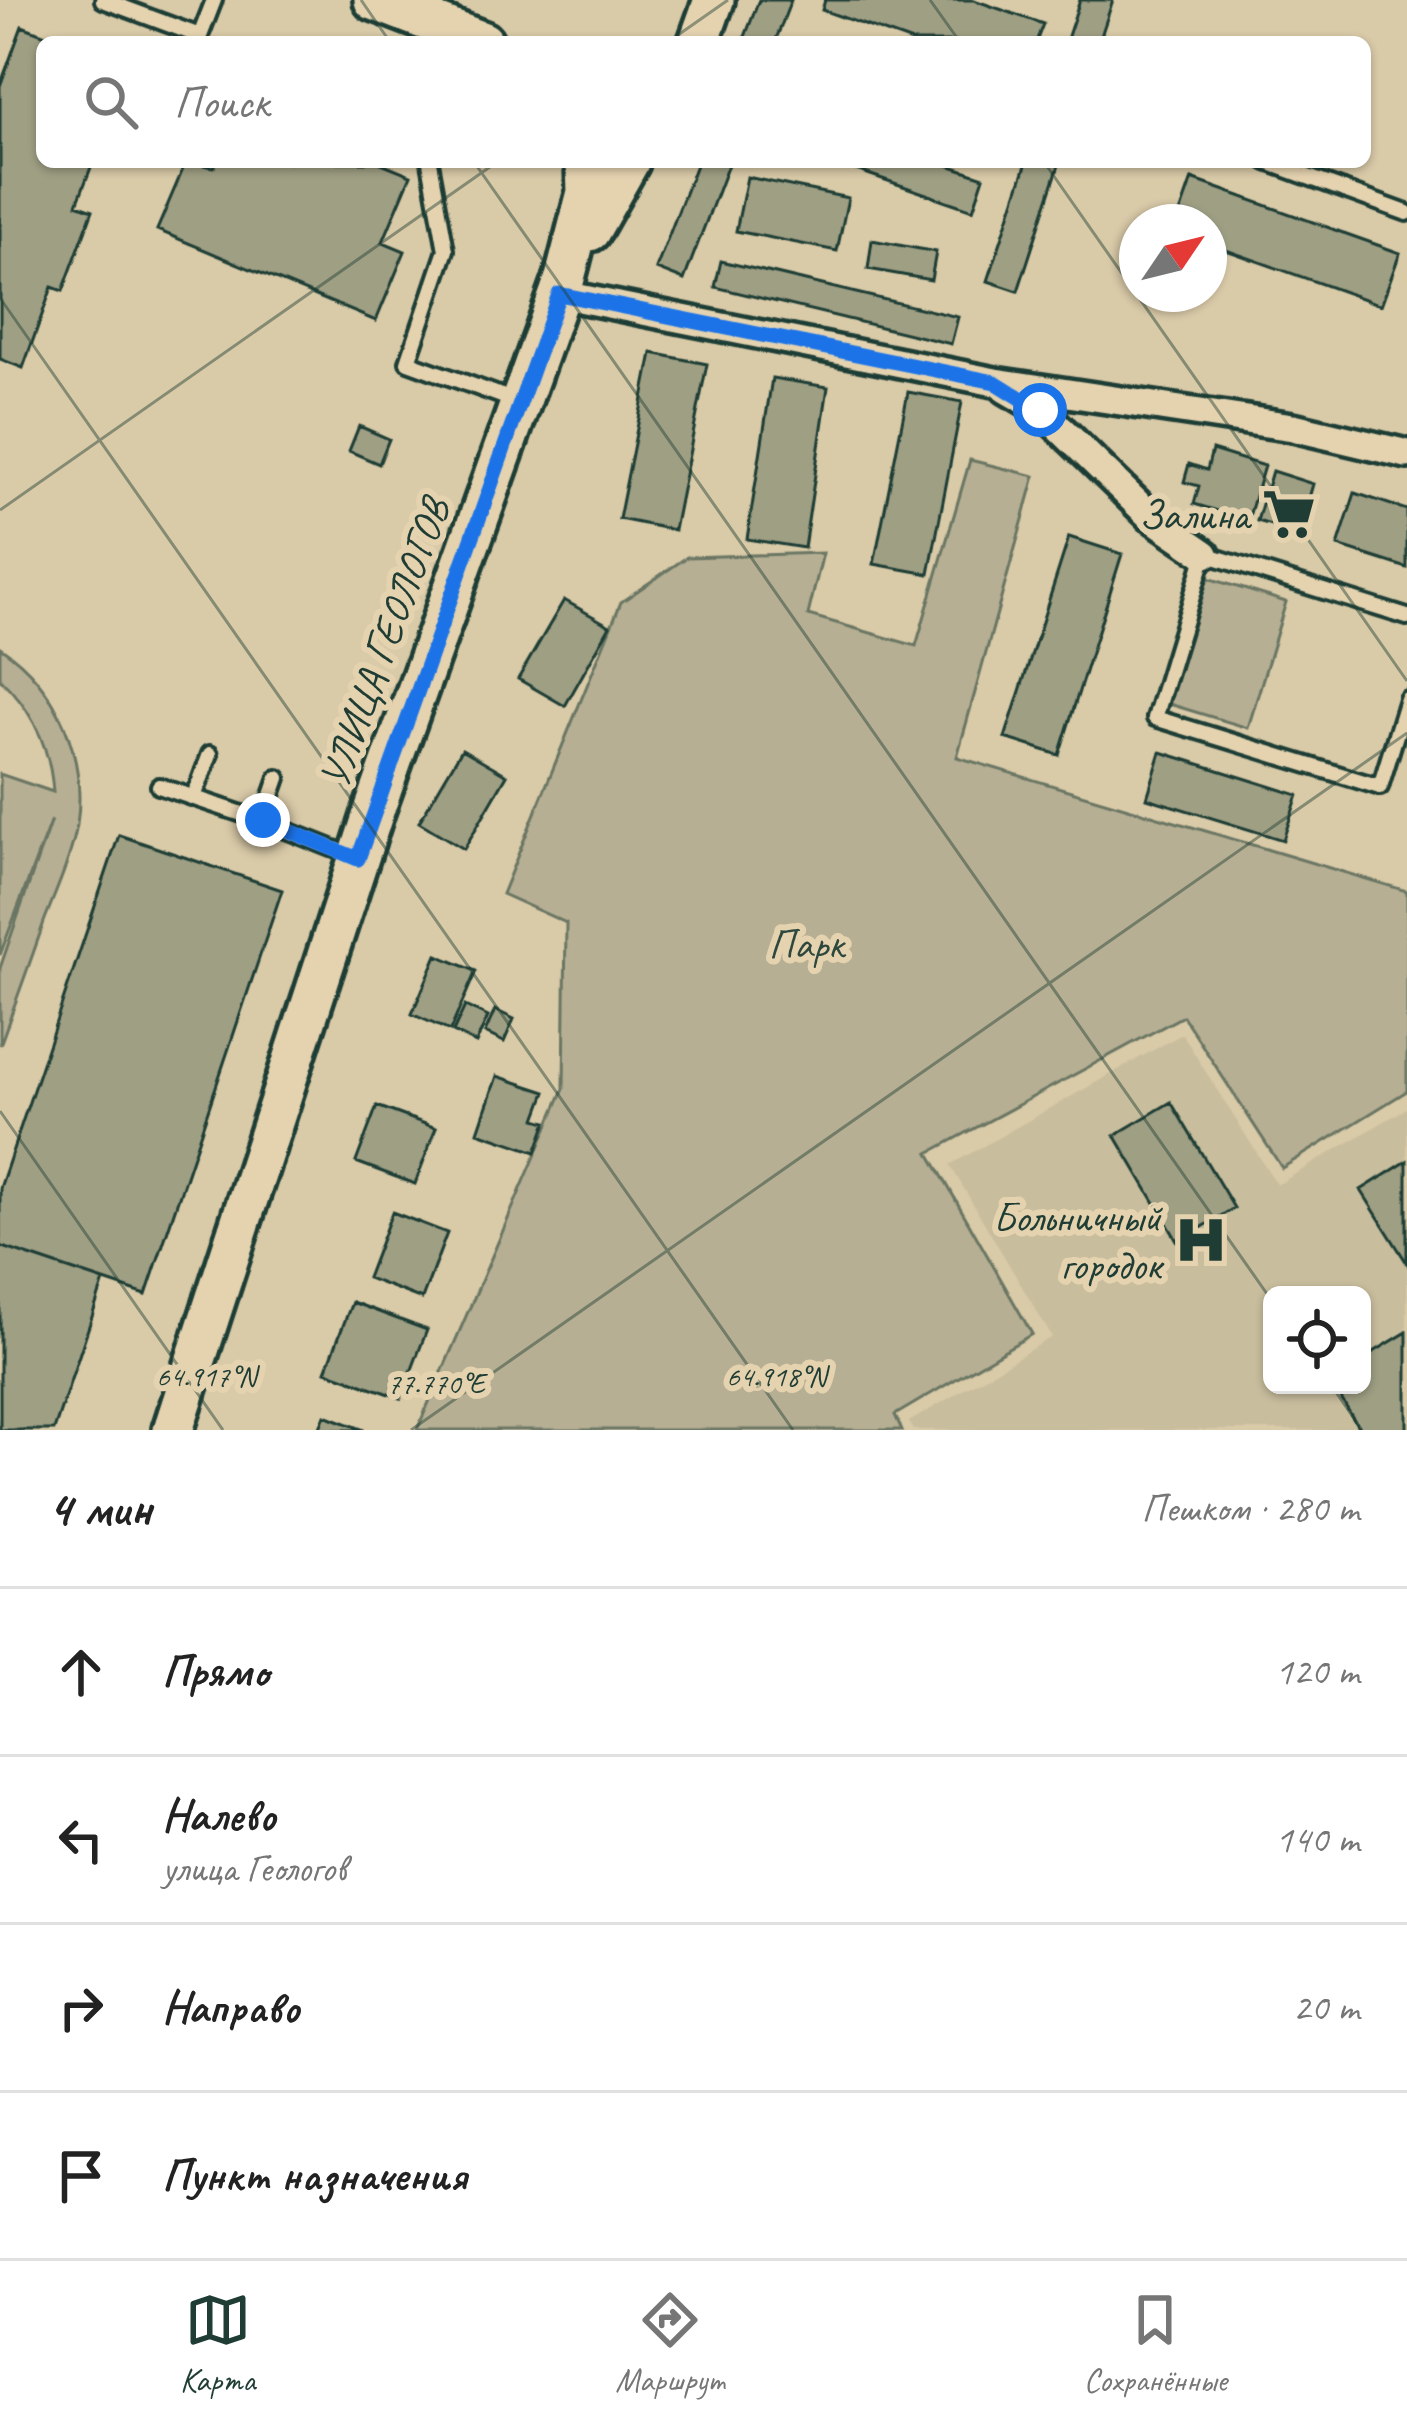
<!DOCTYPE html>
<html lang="ru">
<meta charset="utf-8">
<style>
:root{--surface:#fff;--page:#f6f6f6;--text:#222;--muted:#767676;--line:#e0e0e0;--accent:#1f3d34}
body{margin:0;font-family:Caveat,sans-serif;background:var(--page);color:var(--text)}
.controls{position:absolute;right:36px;bottom:36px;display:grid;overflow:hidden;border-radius:18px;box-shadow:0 3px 9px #0004}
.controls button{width:108px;height:108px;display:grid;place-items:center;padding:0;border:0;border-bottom:3px solid var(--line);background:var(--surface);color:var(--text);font:60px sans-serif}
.compass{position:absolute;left:1119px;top:204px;width:108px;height:108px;border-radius:50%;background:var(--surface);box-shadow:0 3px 9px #0004;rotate:55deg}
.stop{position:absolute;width:36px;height:36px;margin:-27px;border:9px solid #1a73e8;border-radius:50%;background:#fff}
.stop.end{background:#1a73e8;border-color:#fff;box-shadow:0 3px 12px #0008}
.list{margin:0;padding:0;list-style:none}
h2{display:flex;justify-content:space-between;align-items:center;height:156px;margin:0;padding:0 48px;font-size:51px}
h2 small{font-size:39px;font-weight:400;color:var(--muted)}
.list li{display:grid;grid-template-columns:78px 1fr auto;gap:36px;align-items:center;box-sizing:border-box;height:168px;padding:0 48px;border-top:3px solid var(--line)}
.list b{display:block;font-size:45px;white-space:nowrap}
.list p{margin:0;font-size:39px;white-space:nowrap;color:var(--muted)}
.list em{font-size:39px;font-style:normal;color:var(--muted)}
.icon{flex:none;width:66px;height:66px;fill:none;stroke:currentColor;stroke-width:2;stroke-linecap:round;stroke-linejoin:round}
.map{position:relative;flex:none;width:1407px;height:1430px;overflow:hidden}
.search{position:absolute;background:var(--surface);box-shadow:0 3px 9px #0004;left:36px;right:36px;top:36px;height:132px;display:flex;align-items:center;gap:30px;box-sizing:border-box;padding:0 42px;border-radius:18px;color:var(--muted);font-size:45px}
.sheet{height:828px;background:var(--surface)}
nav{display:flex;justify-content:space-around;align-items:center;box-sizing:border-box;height:168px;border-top:3px solid var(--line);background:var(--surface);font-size:33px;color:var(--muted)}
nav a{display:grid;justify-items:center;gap:6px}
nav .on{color:var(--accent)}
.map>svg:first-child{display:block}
.built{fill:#c8bd9d;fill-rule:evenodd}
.green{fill:#b6af93;stroke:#6a7664;stroke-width:3}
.building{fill:#9f9f84;stroke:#1f3d34;stroke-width:3}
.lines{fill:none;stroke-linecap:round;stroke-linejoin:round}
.lane-casing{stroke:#1f3d34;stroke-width:22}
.street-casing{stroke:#1f3d34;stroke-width:36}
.secondary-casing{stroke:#1f3d34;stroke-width:48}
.lane{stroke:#e5d3b0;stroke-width:14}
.street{stroke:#e5d3b0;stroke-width:27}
.secondary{stroke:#e5d3b0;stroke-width:39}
.route{stroke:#1a73e8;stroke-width:15}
.ticks{fill:none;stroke:#1f3d34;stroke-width:3;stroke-opacity:0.45}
.labels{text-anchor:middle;stroke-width:12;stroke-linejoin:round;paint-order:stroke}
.poi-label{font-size:42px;fill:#1f3d34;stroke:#e5d3b0;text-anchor:end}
.street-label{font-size:42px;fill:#1f3d34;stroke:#e5d3b0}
.park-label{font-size:42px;fill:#2e483e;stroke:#e5d3b0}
.ticks-label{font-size:30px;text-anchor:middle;fill:#1f3d34;stroke:#e5d3b0;stroke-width:12;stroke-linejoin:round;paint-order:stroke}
</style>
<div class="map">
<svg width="1407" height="1430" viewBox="0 0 1407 1430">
<rect width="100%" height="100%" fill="#d9caa8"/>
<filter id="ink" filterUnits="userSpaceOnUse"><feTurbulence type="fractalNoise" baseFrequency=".00833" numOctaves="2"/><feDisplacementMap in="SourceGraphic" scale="24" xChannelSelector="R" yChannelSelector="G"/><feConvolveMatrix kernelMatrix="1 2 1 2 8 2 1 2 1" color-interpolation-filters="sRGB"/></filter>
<g filter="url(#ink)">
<path class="built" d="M1182 1034 1277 1185 1407 1108V1430H914L909 1422 1052 1337 950 1165ZM1272 1295H1362V1385H1272Z"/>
<path class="green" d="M970 460 1035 476 957 757 1407 891V1091L1282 1168 1183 1016 929 1153 1032 1334 895 1415 902 1430H417L564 1089 566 923 502 894 621 602 687 557 823 553 808 615 916 646Z
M1208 578 1286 602 1248 728 1169 704Z
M0 647C58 686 87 757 77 825 71 858 56 891 44 922 30 963 15 1004 0 1045V968L51 820 0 955V774L53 792C50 747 33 710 0 679Z"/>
<path class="building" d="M759 0H791L775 42H743Z
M825 0H974L1043 24 1036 42H912L822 10Z
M1080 0H1113L1099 42H1066Z
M22 26 64 42H42V162H93L77 204 93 210 63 291 52 287 23 368 0 359V86Z
M186 162 214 167 216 162H379L411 175 383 242 405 251 376 321 157 230Z
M697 162H729L684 280 656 269Z
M833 162H939L984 177 973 210Z
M1027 162H1060L1018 291 988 281Z
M747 177 848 198 837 251 736 231Z
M1192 179 1400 253 1381 305 1209 244V222H1177Z
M872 240 936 252 931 280 868 269Z
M721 261 958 317 951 344 715 287Z
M652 353 707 364 674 530 619 519Z
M772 378 828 387 804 548 747 539Z
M908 392 962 402 929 574 874 564Z
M359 426 389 439 379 464 349 451Z
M1212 450 1264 466 1248 520 1194 504 1199 486 1184 482 1189 464 1207 470Z
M1272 471 1313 484 1299 533 1257 521Z
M1355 493 1407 510V568L1338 546Z
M1069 537 1122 554 1059 755 1005 738Z
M564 600 610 626 565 706 518 679Z
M462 749 507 775 464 849 419 822Z
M1161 752 1298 795 1283 840 1147 798Z
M119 835 282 890 146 1295 0 1246V1188Z
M437 955 476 971 450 1031 412 1014Z
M465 1006 488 1017 476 1043 453 1032Z
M495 1010 514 1019 504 1042 485 1033Z
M497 1076 546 1092 536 1119 547 1122 536 1152 478 1132Z
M1171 1102 1234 1208 1178 1242 1115 1135Z
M377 1106 436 1128 415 1184 356 1162Z
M1407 1161V1263L1361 1190Z
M392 1212 447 1233 422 1299 367 1278Z
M0 1246 104 1281 54 1430H0Z
M352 1302 427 1330 401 1398 326 1371Z
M1407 1332V1430H1360L1333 1385H1362V1359Z
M325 1415 364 1430H319Z"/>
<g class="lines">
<g class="lane-casing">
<path id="lane" d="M103 0 200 36 214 0
M430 162 446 250 408 362 518 402
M1267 162 1407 213
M1407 617 1205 554 1155 718 1380 787 1407 699
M159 786 263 821 357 858
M194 797 210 754
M263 821 278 778"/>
</g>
<g class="street-casing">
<path id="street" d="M559 294 995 382 1293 427 1407 454
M1006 389 1040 409 1151 517 1205 554"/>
</g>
<g class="secondary-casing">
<path id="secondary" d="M374 0 483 42
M699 42 714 0
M590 231 629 162
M173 1430 374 811 565 278 587 192 586 162"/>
</g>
<use href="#lane" class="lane"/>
<use href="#street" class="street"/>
<use href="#secondary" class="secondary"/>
</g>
</g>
<g class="lines" filter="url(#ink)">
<path class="route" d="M263 820 358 859 559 294 995 382 1040 410"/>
</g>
<path class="ticks" d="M361 0 390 42M930 0 960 42M668 42 728 0M474 162 1272 1301M1044 162 1407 681M0 298 793 1430M0 510 497 162M0 1111 223 1430M1331 1385 1362 1430M411 1430 1407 733"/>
<defs>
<g id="supermarket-bare" transform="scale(4.14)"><path d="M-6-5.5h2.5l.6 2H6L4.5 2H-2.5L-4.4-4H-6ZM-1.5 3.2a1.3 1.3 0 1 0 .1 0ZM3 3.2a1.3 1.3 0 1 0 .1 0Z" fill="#1f3d34" stroke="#e5d3b0" stroke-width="2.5" paint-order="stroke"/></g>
<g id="hospital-bare" transform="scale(4.14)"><path d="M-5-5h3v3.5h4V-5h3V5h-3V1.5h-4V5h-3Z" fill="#1f3d34" stroke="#e5d3b0" stroke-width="2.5" paint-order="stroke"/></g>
</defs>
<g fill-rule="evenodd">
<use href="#supermarket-bare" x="1289" y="514"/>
<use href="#hospital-bare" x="1201" y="1240"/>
</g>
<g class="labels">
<g class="poi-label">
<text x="1249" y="529">Залина</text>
<text x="1161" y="1231">Больничный<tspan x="1161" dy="48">городок</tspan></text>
</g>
<g class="street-label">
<text transform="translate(383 643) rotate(-70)" y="15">УЛИЦА ГЕОЛОГОВ</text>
</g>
<g class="park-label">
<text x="806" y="958">Парк</text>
</g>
</g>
<g class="ticks-label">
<text x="206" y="1386">64.917°N</text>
<text x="776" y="1386">64.918°N</text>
<text x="436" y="1393">77.770°E</text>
</g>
</svg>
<div class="controls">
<button><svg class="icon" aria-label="locate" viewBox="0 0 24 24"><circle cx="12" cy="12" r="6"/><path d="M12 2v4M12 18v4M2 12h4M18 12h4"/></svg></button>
</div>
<svg class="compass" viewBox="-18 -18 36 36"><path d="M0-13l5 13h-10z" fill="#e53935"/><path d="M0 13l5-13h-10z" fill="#767676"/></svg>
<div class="stop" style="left:1040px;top:410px"></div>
<div class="stop end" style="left:263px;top:820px"></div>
<div class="search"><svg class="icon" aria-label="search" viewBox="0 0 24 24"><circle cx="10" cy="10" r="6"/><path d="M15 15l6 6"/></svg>Поиск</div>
</div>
<section class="sheet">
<h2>4 мин<small>Пешком · 280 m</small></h2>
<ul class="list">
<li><svg class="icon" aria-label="ahead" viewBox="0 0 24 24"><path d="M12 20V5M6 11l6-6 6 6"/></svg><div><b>Прямо</b></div><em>120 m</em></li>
<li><svg class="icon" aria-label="left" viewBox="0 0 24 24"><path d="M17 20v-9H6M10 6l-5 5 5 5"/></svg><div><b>Налево</b><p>улица Геологов</p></div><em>140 m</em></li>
<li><svg class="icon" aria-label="right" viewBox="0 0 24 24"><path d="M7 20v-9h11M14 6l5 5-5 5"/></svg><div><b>Направо</b></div><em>20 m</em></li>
<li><svg class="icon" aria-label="arrive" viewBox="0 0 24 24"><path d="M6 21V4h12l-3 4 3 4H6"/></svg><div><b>Пункт назначения</b></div></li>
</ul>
</section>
<nav>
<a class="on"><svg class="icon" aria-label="map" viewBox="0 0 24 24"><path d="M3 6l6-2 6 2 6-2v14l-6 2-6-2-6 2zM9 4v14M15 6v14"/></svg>Карта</a>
<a><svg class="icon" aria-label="directions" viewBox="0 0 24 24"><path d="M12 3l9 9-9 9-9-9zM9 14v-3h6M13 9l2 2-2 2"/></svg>Маршрут</a>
<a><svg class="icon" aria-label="saved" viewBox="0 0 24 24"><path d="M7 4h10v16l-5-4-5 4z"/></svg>Сохранённые</a>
</nav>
